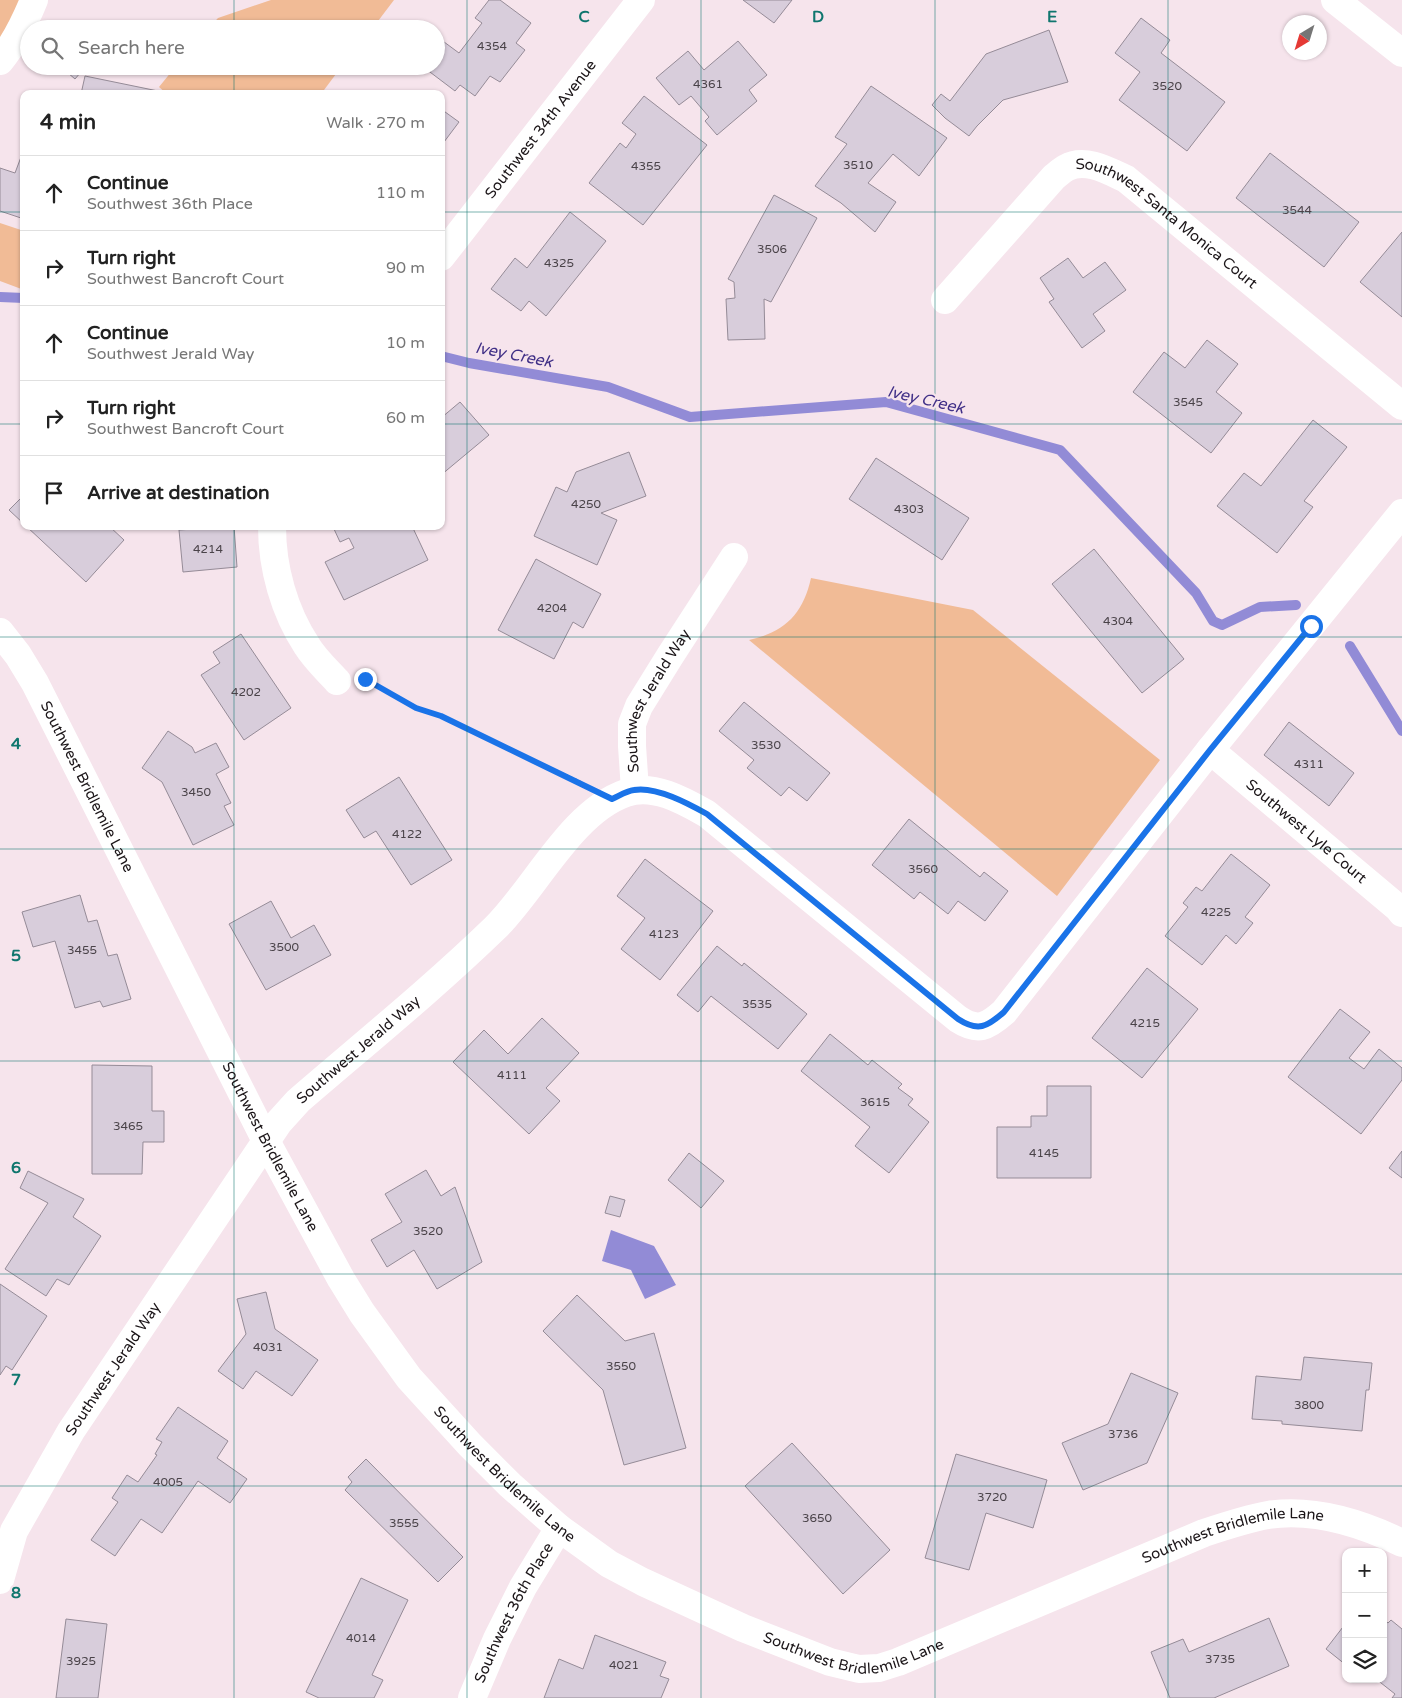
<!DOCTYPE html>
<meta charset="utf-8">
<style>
:root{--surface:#fff;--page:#f2f2f2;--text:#222;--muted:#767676;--line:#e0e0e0}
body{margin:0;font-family:"Varela Round",sans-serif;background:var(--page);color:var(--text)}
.controls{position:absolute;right:15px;bottom:15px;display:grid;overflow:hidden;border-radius:10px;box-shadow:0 1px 4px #0004}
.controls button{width:45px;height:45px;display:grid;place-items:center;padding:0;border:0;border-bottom:1px solid var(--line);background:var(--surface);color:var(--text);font:25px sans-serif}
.compass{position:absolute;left:1282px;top:15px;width:45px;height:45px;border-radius:50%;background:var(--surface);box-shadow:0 1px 4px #0004;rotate:218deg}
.stop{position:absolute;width:15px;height:15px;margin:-11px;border:4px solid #1a73e8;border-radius:50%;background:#fff}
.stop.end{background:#1a73e8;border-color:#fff;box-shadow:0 1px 5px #0008}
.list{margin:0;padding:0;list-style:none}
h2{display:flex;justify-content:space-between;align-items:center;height:65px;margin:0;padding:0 20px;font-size:21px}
h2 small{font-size:16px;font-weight:400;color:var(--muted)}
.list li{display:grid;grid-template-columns:32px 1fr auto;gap:15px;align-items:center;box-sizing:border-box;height:75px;padding:0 20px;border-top:1px solid var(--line)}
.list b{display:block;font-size:19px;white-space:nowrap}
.list p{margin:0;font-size:16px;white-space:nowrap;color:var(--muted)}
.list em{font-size:16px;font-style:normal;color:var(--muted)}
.icon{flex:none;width:28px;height:28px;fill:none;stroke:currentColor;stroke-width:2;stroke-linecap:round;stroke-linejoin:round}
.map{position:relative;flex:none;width:1402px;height:1698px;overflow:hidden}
.search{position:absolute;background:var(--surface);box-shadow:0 1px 4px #0004;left:20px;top:20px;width:425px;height:55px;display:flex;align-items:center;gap:12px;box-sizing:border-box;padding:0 18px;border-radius:28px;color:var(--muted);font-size:19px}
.panel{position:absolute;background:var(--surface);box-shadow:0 1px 4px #0004;left:20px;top:90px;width:425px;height:440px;border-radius:10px}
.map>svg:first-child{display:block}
.green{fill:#f1bb96}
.water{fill:#928bd6}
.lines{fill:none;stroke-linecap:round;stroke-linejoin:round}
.stream{stroke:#928bd6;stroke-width:10}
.building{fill:#d8cddb;stroke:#958b97}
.path{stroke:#92868c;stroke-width:3;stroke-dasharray:2.5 2.5;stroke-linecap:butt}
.minor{stroke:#fff;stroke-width:28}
.tertiary{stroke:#fff;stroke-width:28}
.route{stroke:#1a73e8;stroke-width:6}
.grid{fill:none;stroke:#0f766e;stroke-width:1;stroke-opacity:0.55}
.labels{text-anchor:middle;stroke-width:4.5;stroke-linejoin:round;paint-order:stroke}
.number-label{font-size:12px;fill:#4a4349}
.street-label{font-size:15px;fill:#1b1518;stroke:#f6e4ec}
.water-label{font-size:16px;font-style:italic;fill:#413087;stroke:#f6e4ec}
.grid-label{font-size:16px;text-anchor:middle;font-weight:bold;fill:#0f766e;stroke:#f6e4ec;stroke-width:4.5;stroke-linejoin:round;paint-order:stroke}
</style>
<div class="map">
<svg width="1402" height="1698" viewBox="0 0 1402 1698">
<rect width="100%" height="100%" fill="#f6e4ec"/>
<path class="green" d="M0 0H23L0 40Z
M271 0H394L372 29H208L218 18Z
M176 66H342L321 94H167L159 87Z
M0 223 24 231V290L0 281Z
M811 578 973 610 1160 760 1057 896 749 640C785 632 803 614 811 578Z"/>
<path class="water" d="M611 1230 654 1246 676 1285 645 1299 631 1270 602 1261Z"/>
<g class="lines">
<path class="stream" d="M0 297 24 298
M441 356 469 363 608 387 690 417 886 402 1060 450 1196 593 1213 621 1222 625 1260 607 1296 605
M1350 646 1402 731"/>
</g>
<path class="building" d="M489 0H500L531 23 516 43 525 50 500 82 490 76 475 96 460 85 455 91 422 66H436V36L459 53 482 23 475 18Z
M743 0H792L774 23Z
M1141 18 1170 40 1161 53 1225 102 1187 151 1119 100 1140 72 1115 53Z
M1049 30 1068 82 1003 100 977 126 969 136 945 118 932 105 941 94 950 101 986 54Z
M738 41 767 75 749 90 757 101 717 135 705 121 709 117 691 96 679 105 656 78 688 51 704 70Z
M60 66H86L75 79Z
M85 76 158 91 157 94H81Z
M871 86 947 138 919 176 893 154 868 183 896 202 875 232 841 203 815 186 847 144 835 137Z
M644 96 707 145 643 225 589 183 620 143 626 148 636 134 622 123Z
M441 109 459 122 441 146Z
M1270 153 1359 222 1324 267 1236 198Z
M21 157 24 158V219L0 211V168L15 173Z
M774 195 817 218 771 302 764 299 765 339 728 340 726 299 735 298 734 282 728 279Z
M570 212 606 241 546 316 529 301 521 311 491 289 515 258 527 268Z
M1402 232V317L1360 282Z
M1068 258 1083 278 1105 262 1126 290 1093 314 1105 331 1082 348 1049 302 1054 299 1040 278Z
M1207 340 1238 364 1216 392 1242 413 1211 453 1133 392 1164 352 1185 368Z
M460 402 489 435 441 475V418Z
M1313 420 1347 447 1304 501 1313 507 1277 553 1217 506 1244 473 1261 486Z
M629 452 646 496 601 513 617 520 597 565 534 536 556 487 567 492 576 472Z
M876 458 969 518 942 560 849 499Z
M24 495V524L9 510Z
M26 526H109L124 540 86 582Z
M193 526H234L237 567 183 572 179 530 193 529Z
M340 526H412L428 560 344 600 325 562 354 548 349 538 340 542 334 529Z
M1094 549 1184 659 1142 693 1052 584Z
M536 559 601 594 583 628 573 622 554 659 498 630Z
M241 634 291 708 244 740 201 675 220 663 213 652Z
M744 702 830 773 807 801 789 787 781 796 747 768 754 760 719 731Z
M1289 722 1354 773 1329 806 1264 755Z
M168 731 192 747 195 753 216 743 229 767 216 774 231 803 224 806 234 825 193 845 162 782 142 768Z
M399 777 452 860 411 885 376 831 364 838 346 810Z
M909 819 980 877 984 872 1008 891 985 921 958 901 948 914 920 892 914 899 872 865Z
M1231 854 1270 885 1245 917 1253 923 1236 944 1226 935 1202 965 1165 936 1188 907 1183 903 1196 887 1202 891Z
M645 859 713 911 660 980 621 949 645 918 617 896Z
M80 895 88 922 97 920 108 956 117 954 131 999 103 1007 100 1001 75 1008 55 941 33 947 22 912Z
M271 901 291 938 314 925 331 955 266 990 229 924Z
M717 946 742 966 744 963 807 1014 778 1049 711 996 698 1012 677 995Z
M1147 968 1198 1009 1142 1078 1092 1038Z
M1340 1009 1370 1032 1349 1058 1364 1069 1379 1049 1402 1068V1080L1361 1134 1288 1077Z
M542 1018 579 1053 546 1088 560 1101 529 1134 453 1062 484 1030 508 1054Z
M830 1034 868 1065 872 1060 902 1084 898 1088 913 1099 908 1105 929 1122 889 1173 855 1146 870 1127 801 1071Z
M92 1065 152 1066V1111H164V1142H143L142 1174H92Z
M1047 1086H1091V1178H997V1127H1031V1116H1047Z
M1402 1151V1178L1389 1168Z
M689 1153 724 1181 701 1208 668 1180Z
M426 1170 441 1196 455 1187 482 1262 437 1289 414 1250 387 1267 371 1240 402 1222 385 1194Z
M28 1171 84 1199 73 1217 101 1236 69 1285 57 1279 46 1296 5 1269 48 1203 20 1188Z
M610 1196 625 1200 620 1217 605 1213Z
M0 1284 47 1316 12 1370 6 1366 0 1375Z
M266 1292 275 1329 318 1360 292 1396 256 1371 243 1389 218 1371 246 1334 237 1299Z
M577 1295 625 1341 654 1333 686 1448 624 1465 603 1390 543 1331Z
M1304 1357 1372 1363 1369 1390H1366L1362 1431 1282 1424V1421L1252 1419 1256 1376 1301 1380Z
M1131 1373 1178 1393 1147 1463 1083 1490 1062 1443 1108 1424Z
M178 1407 228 1441 217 1458 247 1479 230 1503 198 1481 162 1533 141 1519 115 1556 91 1540 118 1502 112 1498 127 1475 138 1482 157 1455 155 1454 162 1442 156 1439Z
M792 1443 890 1550 843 1594 745 1486Z
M956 1454 1047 1480 1033 1528 986 1513 969 1570 925 1558Z
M366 1459 463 1557 438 1582 345 1490 352 1482 348 1477Z
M361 1578 408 1600 372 1675 383 1680 374 1698H319L306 1692Z
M1269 1618 1289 1666 1214 1698H1170L1151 1652 1183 1639 1189 1652Z
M66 1619 107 1624 98 1698H56Z
M1383 1619 1388 1623 1391 1620 1402 1629V1698H1392L1395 1694 1376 1679H1383Z
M1346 1623V1665L1326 1649Z
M595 1635 666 1662 660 1676 669 1679 661 1698H544L559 1659 583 1669Z"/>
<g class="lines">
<path class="path" d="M367 680 416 707 441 717 582 783"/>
<g class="minor">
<path id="s1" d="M441 257 641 0"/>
<path id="s2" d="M945 300 1054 177C1058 174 1062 170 1066 168 1085 157 1109 171 1126 179L1402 406"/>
<path d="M272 526C272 568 284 611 307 646 315 659 327 670 337 681"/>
<path id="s3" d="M0 632 18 655 35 683 266 1141 341 1279 362 1313 409 1378 470 1445 510 1485 559 1528 609 1564 643 1582 743 1628 830 1662 859 1669 879 1668 898 1662 1204 1533C1225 1526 1246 1519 1268 1515 1315 1508 1361 1523 1402 1543"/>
<path id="s4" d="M1210 750 1398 908 1402 913"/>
<path id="s5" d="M635 790 632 746V724L639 706 670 656 734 557"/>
<path id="s6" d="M0 1580 14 1531 71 1431 279 1122 298 1101C364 1044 432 989 495 928 535 889 571 812 626 793 653 783 684 801 707 814L958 1019C978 1032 987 1027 1004 1012L1210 750 1402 513"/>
<path id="s7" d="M472 1698 497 1639 523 1587 559 1528"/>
</g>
<path class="tertiary" d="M1335 0 1402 53
M0 61C15 43 25 22 34 0"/>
</g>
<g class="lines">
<path class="route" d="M365 679 416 708 441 716 612 799C619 796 626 791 634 790 656 786 689 804 707 814L958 1019C978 1032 987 1027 1004 1012L1210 750 1311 626"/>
</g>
<path class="grid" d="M234 0V29M467 0V1698M701 0V1698M935 0V1698M1168 0V1698M234 66V94M0 212H24M441 212H1402M0 424H24M441 424H1402M234 526V1698M0 637H1402M0 849H1402M0 1061H1402M0 1274H1402M0 1486H1402"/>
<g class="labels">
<g class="number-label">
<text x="492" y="50">4354</text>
<text x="708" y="88">4361</text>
<text x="1167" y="90">3520</text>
<text x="858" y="169">3510</text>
<text x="646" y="170">4355</text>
<text x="1297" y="214">3544</text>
<text x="772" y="253">3506</text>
<text x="559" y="267">4325</text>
<text x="1188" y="406">3545</text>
<text x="586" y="508">4250</text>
<text x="909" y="513">4303</text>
<text x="208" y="553">4214</text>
<text x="552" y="612">4204</text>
<text x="1118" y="625">4304</text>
<text x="246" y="696">4202</text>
<text x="766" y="749">3530</text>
<text x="1309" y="768">4311</text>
<text x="196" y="796">3450</text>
<text x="407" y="838">4122</text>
<text x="923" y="873">3560</text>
<text x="1216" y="916">4225</text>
<text x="664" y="938">4123</text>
<text x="284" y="951">3500</text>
<text x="82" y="954">3455</text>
<text x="757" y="1008">3535</text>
<text x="1145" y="1027">4215</text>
<text x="512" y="1079">4111</text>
<text x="875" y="1106">3615</text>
<text x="128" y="1130">3465</text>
<text x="1044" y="1157">4145</text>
<text x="428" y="1235">3520</text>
<text x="268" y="1351">4031</text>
<text x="621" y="1370">3550</text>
<text x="1309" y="1409">3800</text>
<text x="1123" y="1438">3736</text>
<text x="168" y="1486">4005</text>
<text x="992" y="1501">3720</text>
<text x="817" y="1522">3650</text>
<text x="404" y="1527">3555</text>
<text x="361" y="1642">4014</text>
<text x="1220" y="1663">3735</text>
<text x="81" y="1665">3925</text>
<text x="624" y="1669">4021</text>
</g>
<g class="street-label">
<text dy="5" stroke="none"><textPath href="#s1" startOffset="162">Southwest 34th Avenue</textPath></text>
<text dy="5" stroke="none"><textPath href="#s2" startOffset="300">Southwest Santa Monica Court</textPath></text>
<text dy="5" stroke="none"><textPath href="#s5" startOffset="96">Southwest Jerald Way</textPath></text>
<text dy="5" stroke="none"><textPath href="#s3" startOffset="178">Southwest Bridlemile Lane</textPath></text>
<text dy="5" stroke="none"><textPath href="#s4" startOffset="126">Southwest Lyle Court</textPath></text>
<text dy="5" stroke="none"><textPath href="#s6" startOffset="646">Southwest Jerald Way</textPath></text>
<text dy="5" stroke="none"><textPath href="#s3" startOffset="582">Southwest Bridlemile Lane</textPath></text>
<text dy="5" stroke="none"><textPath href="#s6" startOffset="241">Southwest Jerald Way</textPath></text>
<text dy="5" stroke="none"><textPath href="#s3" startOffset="988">Southwest Bridlemile Lane</textPath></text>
<text dy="5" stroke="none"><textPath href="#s3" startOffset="1798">Southwest Bridlemile Lane</textPath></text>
<text dy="5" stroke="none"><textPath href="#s7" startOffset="95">Southwest 36th Place</textPath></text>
<text dy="5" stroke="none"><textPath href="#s3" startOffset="1392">Southwest Bridlemile Lane</textPath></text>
</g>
<g class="water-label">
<text transform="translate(514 354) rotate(11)" y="6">Ivey Creek</text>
<text transform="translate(926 399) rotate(13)" y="6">Ivey Creek</text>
</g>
</g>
<g class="grid-label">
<text x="584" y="22">C</text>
<text x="818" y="22">D</text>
<text x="1052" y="22">E</text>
<text x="16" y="749">4</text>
<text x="16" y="961">5</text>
<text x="16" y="1173">6</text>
<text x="16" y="1385">7</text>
<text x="16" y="1598">8</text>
</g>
</svg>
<div class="controls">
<button>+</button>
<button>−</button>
<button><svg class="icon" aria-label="layers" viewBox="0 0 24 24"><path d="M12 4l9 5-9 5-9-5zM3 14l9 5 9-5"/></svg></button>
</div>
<svg class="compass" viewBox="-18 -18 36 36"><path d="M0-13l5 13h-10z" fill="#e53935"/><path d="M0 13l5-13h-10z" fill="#767676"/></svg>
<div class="stop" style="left:1311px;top:626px"></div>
<div class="stop end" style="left:365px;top:679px"></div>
<div class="search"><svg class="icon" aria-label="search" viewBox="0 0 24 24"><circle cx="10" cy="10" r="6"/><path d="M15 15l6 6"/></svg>Search here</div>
<section class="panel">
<h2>4 min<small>Walk · 270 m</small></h2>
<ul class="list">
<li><svg class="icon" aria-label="ahead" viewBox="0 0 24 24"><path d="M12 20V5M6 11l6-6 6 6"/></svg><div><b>Continue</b><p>Southwest 36th Place</p></div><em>110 m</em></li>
<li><svg class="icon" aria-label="right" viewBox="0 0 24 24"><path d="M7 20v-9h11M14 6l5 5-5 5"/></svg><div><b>Turn right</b><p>Southwest Bancroft Court</p></div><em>90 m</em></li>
<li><svg class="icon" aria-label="ahead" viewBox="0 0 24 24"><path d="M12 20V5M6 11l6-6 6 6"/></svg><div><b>Continue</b><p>Southwest Jerald Way</p></div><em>10 m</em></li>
<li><svg class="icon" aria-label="right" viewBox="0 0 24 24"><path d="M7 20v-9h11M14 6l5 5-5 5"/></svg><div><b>Turn right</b><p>Southwest Bancroft Court</p></div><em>60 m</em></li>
<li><svg class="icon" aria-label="arrive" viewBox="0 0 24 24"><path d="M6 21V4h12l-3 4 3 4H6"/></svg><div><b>Arrive at destination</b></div></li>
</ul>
</section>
</div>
